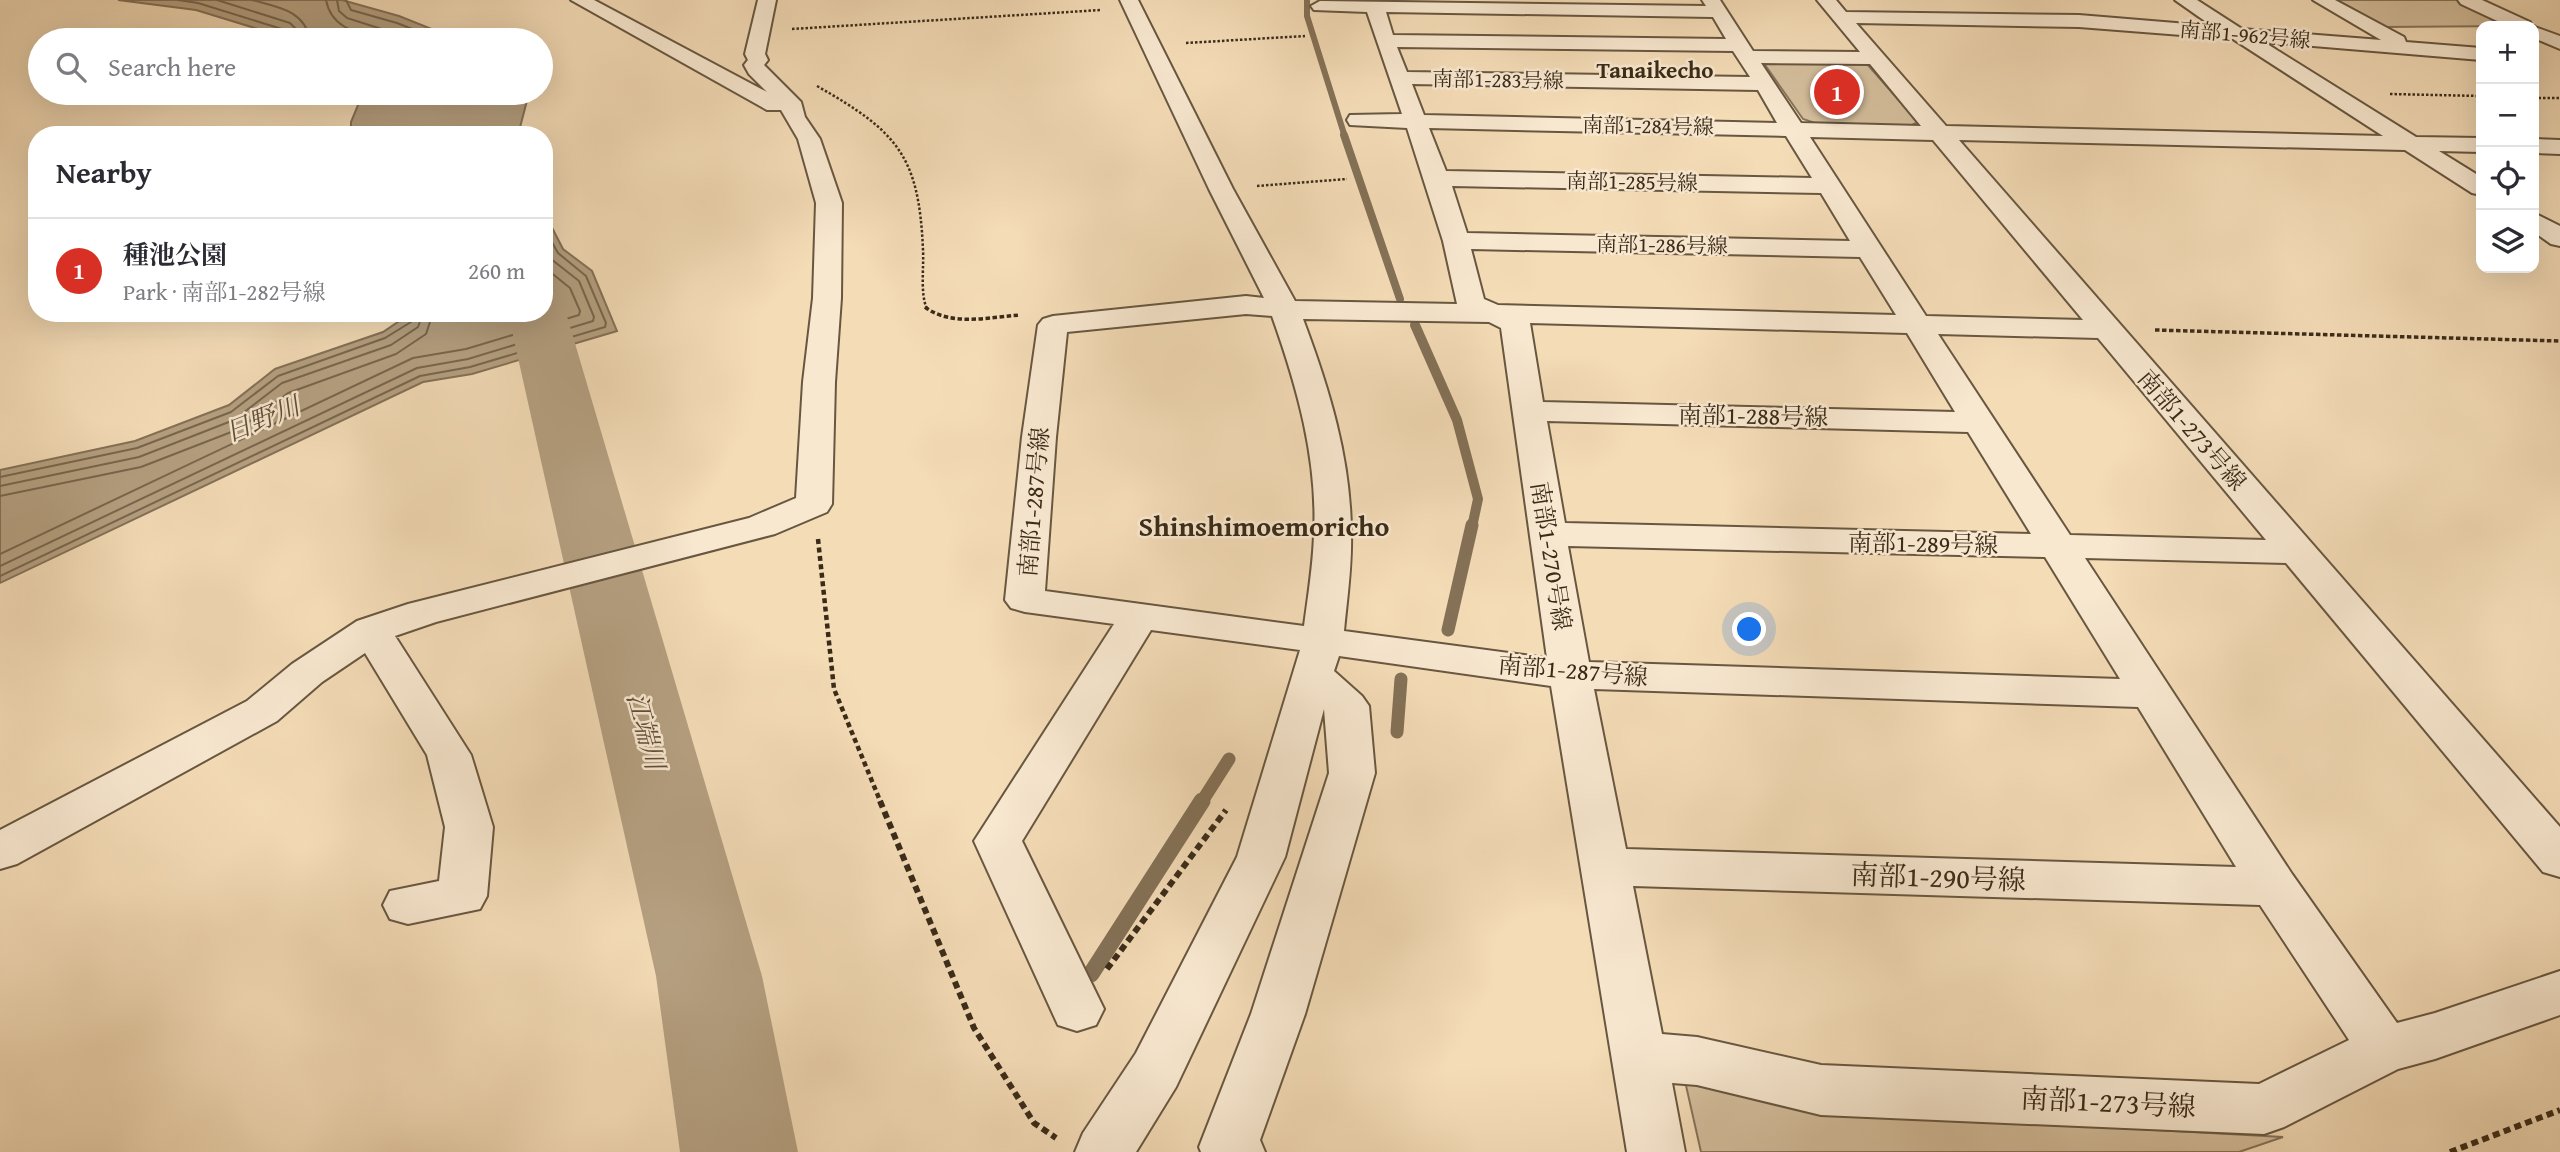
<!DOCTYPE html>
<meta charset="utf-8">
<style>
:root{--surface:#fff;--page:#f7f7f7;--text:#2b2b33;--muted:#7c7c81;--line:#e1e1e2;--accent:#d93025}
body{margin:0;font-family:"Gentium Book Plus","Noto Serif JP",serif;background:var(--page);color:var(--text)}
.controls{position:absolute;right:21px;top:21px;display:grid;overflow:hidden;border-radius:14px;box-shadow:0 7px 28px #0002}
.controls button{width:63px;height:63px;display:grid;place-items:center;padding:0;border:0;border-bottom:2px solid var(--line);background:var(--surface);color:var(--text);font:35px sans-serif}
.you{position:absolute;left:1750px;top:630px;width:24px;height:24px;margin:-18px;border:5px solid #fff;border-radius:50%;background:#1a73e8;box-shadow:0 0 0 10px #1a73e833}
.badge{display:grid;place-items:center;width:46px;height:46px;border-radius:50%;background:var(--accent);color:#fff;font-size:23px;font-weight:700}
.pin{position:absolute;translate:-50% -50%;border:4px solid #fff;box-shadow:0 2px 7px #0006}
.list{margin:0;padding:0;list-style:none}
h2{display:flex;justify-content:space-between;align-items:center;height:91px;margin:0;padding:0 28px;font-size:30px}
h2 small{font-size:23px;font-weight:400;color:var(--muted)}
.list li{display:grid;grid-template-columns:46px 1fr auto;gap:21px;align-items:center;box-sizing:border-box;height:105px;padding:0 28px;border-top:2px solid var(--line)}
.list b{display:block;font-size:26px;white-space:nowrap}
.list p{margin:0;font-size:23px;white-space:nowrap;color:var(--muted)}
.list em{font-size:23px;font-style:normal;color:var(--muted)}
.icon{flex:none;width:38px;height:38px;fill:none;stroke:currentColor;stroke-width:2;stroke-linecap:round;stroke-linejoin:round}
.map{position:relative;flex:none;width:2560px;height:1152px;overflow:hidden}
.search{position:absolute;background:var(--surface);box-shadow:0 7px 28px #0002;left:28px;top:28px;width:525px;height:77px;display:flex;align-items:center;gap:18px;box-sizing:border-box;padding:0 24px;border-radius:38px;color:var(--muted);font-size:26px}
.panel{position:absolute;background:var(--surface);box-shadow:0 7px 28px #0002;left:28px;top:126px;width:525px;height:196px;border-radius:28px}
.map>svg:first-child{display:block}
.green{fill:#d4be9c;stroke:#87745a;stroke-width:2}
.water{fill:#b5a081;stroke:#847157;stroke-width:2}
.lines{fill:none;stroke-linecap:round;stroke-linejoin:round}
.shore{stroke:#78664d;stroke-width:2}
.stream-far4{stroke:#847157;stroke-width:6}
.stream-far3{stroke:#847157;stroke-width:8}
.stream-far2{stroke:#847157;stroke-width:10}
.stream-far1{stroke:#847157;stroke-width:13}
.stream{stroke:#847157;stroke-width:17}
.river{fill:#b5a081;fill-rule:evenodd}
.minor-casing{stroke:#685740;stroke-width:4}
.path-far3{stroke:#3a2b19;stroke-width:2.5;stroke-dasharray:2.5 2;stroke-linecap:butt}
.path-far2{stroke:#3a2b19;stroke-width:3.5;stroke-dasharray:4.5 2.5;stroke-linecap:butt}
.path-far1{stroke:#3a2b19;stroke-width:4.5;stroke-dasharray:5 3.5;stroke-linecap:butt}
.path{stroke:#3a2b19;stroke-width:6;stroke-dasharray:7 4.5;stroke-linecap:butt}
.minor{fill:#f8e8d0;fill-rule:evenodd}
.labels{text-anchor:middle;stroke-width:5;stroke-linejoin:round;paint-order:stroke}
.far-street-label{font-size:21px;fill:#3a2b19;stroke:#f8e8d0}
.far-quarter-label{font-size:23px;font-weight:bold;fill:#3a2b19;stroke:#f8e8d0}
.street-label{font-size:24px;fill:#3a2b19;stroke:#f8e8d0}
.water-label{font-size:26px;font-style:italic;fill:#5f4e38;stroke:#f8e8d0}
.quarter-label{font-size:28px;font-weight:bold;fill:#3a2b19;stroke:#f8e8d0}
.near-street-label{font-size:28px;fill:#3a2b19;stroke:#f8e8d0}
</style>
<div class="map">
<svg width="2560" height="1152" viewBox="0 0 2560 1152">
<rect width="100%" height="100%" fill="#f4dcb7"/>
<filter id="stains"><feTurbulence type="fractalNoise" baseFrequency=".00286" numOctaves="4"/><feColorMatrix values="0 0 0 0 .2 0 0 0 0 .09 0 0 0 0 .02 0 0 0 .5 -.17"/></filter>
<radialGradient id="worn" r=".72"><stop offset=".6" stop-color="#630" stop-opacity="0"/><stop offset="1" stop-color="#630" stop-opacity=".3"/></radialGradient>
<path class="green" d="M2333 0H2458L2513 26 2383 27Z
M1763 62 1867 64 1918 122 1910 126 1818 124 1803 119Z
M1685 1081 1812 1111 2283 1137 2239 1152H1701Z"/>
<path class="water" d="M118 0H342L399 16 459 40H294L196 10Z
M363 93H529L518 135H351V122Z
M544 212 563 249 592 271 617 331 472 374 423 382 0 583V470L135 441 229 405 275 369 383 332 411 313H544Z"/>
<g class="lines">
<path class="shore" d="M178 0 198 3 285 30 290 34 291 40
M217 0 290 23 297 30 300 40
M252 0C277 7 305 10 310 40
M326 0C332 31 361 33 387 40
M337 0 339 11 347 18 416 40
M346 0 351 10 397 23 440 40
M0 477 137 448 231 412 278 376 385 338 411 322 414 313
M0 486 139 457 234 420 282 383 391 345 418 327 423 313
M0 496 141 467 239 429 288 393 396 354 426 334 433 313
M0 554 413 358 466 349 579 315 580 311 570 288 544 267
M0 566 417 368 468 359 593 321 594 317 579 281 551 259 544 247
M0 576 420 376 470 367 605 327 606 323 586 276 558 253 544 228"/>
<path class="stream-far4" d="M1307 0V16L1345 137"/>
<path class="stream-far3" d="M1344 135 1400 299"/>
<path class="stream-far2" d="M1415 325 1457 420 1478 499 1472 527"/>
<path class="stream-far1" d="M1448 630 1472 525
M1397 732 1401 679
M1201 803 1229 759"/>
<path class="stream" d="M1091 974 1202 801"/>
<path class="river" d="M544 297 558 301 566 313 762 976 798 1152H680L656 976 508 313H544Z"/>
<g class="minor-casing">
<path id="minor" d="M571 0H594L767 92 749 74 744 65 748 60 745 54 758 0H776L765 54 768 60 764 65 801 102 805 117 820 139 842 203 841 298 835 382 832 504 827 512 775 534 436 622 395 636 471 755 493 827 487 896 480 909 408 924 390 919 383 905 390 891 439 881 445 827 427 755 365 653 322 682 277 721 17 864 0 869V830L247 701 292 664 357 621 408 604 749 518 796 498 803 382 813 298 816 203 798 139 781 110H767Z
M1120 0H1138L1233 189 1295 301 1457 304 1443 241 1407 128 1350 125 1347 120 1350 115 1402 114 1367 12 1314 10 1311 6 1320 1 1706 6 1702 0H1720L1753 51 1860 52 1817 0H1836L1846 12 2079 15 2212 26 2175 0H2197L2242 29 2381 40 2313 0H2335L2404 37 2406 42 2481 48V60L2264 42 2416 137 2481 138V152L2439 151 2481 177V195L2472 193 2405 150 1959 140 2560 827V877L2543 872 2286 563 2085 558 2292 874 2397 1023 2435 1013 2560 971V1015L2435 1059 2398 1069 2284 1127 2264 1134 1821 1115 1697 1085 1672 1083 1685 1152H1627L1551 686 1339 656 1334 671 1362 696 1369 706 1375 773 1305 1014 1260 1140 1265 1152H1201L1199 1147 1251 1014 1329 773 1324 709 1285 857 1176 1087 1136 1152H1075L1083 1133 1136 1053 1237 857 1300 650 1151 630 1022 841 1104 1009 1096 1025 1077 1031 1058 1025 974 841 1114 624 1025 612 1011 608 1005 600 1022 437 1038 325 1043 319 1053 316 1246 296 1264 298 1209 189ZM1386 12 1713 17 1726 39 1393 35ZM1856 23 2079 27 2233 39 2383 136 1946 126ZM1397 47 1733 51 1750 77 1407 72ZM1761 63 1870 64 1921 126 1801 123ZM1412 84 1758 90 1777 123 1424 115ZM1429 128 1786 136 1812 178 1446 171ZM1810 137 1933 140 2083 320 1926 316ZM1452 186 1821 193 1850 241 1467 233ZM1471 249 1860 257 1896 315 1498 305 1484 299ZM1246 314 1272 316C1297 386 1318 460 1314 535 1313 565 1308 596 1304 626L1045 591 1056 437 1067 332ZM1303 319 1489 322 1501 328 1547 658 1344 631C1347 599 1352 566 1351 534 1351 459 1329 388 1303 319ZM1530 323 1907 333 1955 412 1543 402ZM1938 334 2098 338 2266 540 2070 535ZM1547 421 1968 432 2031 534 1565 523ZM1568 546 2045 557 2120 679 1589 662ZM1594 689 2138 707 2236 867 1626 849ZM1633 886 2260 905 2349 1040 2259 1084 1821 1065 1697 1037 1662 1034Z
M2458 0H2482L2530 22 2532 26 2560 36V49L2534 38V26H2508L2461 4Z
M2534 139 2560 140V154L2534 153Z
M2534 213 2560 226V246L2551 244 2534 232Z"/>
</g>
<path class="path-far3" d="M792 29 1101 10
M1186 43 1305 36
M817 86C898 132 919 156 923 250 924 267 920 294 927 309
M2390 94 2481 96
M2534 98H2560
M1257 186 1347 179"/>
<path class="path-far2" d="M925 307C951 327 990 317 1020 315
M2155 330 2560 341"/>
<path class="path-far1" d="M818 539 834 689 881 803"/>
<path class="path" d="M880 801 974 1028 1034 1123 1056 1138
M1107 969 1226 810
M2450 1152 2560 1110"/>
<use href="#minor" class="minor"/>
</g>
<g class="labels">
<g class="far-street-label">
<text transform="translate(2245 35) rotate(5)" y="7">南部1-962号線</text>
<text transform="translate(1498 80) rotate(1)" y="7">南部1-283号線</text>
<text transform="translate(1648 126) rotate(1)" y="7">南部1-284号線</text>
<text transform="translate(1632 182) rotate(1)" y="7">南部1-285号線</text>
<text transform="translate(1662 245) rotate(1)" y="7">南部1-286号線</text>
</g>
<g class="far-quarter-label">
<text x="1655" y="78">Tanaikecho</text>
</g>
<g class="street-label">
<text transform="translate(1753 416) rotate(1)" y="8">南部1-288号線</text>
<text transform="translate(2192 430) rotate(49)" y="8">南部1-273号線</text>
<text transform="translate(1034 502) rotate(-85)" y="8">南部1-287号線</text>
<text transform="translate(1923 544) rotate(1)" y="8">南部1-289号線</text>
<text transform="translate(1551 556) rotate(81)" y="8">南部1-270号線</text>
<text transform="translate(1573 671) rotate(5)" y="8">南部1-287号線</text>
</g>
<g class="water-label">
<text transform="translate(262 419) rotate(-22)" y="9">日野川</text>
<text transform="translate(646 731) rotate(75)" y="9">江端川</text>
</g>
<g class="quarter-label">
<text x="1264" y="536">Shinshimoemoricho</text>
</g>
<g class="near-street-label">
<text transform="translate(1938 877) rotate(2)" y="10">南部1-290号線</text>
<text transform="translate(2108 1102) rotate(3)" y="10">南部1-273号線</text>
</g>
</g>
<rect width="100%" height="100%" filter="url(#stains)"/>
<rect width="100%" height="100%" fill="url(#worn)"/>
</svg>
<div class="controls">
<button>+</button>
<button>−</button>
<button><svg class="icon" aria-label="locate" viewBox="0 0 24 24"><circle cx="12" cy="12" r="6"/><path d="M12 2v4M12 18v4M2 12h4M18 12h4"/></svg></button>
<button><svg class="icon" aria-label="layers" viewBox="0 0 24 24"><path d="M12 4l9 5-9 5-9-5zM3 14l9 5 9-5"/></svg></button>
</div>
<div class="you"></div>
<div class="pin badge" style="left:1837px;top:92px">1</div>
<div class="search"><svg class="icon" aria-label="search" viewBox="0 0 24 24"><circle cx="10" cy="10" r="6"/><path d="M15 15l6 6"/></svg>Search here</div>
<section class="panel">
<h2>Nearby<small></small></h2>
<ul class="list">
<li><span class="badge">1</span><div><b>種池公園</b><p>Park · 南部1-282号線</p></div><em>260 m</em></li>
</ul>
</section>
</div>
